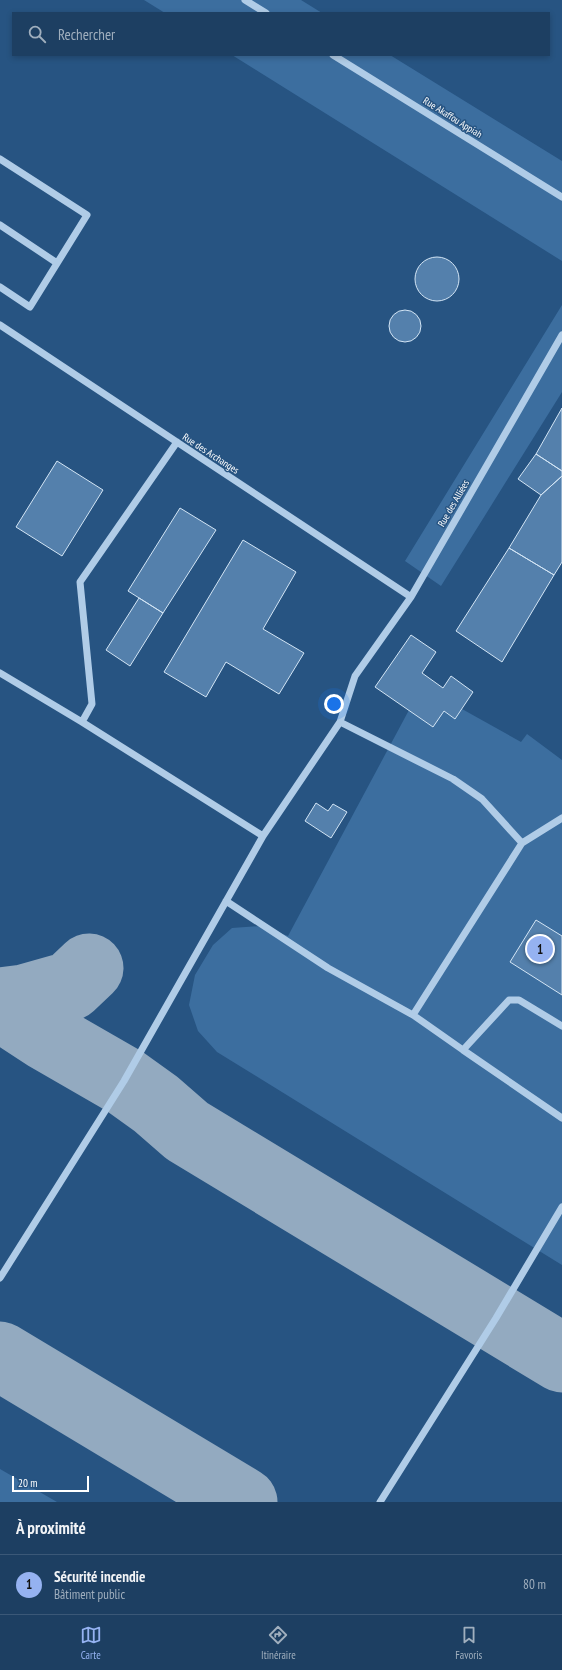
<!DOCTYPE html>
<html lang="fr">
<meta charset="utf-8">
<style>
:root{--surface:#1d3f62;--page:#254668;--text:#f1f3f6;--muted:#a0afbe;--line:#3b5877;--accent:#95b2f1}
body{margin:0;font-family:"PT Sans Narrow",sans-serif;background:var(--page);color:var(--text)}
.scale{position:absolute;left:12px;bottom:10px;width:77px;box-sizing:border-box;padding-left:4px;border:2px solid #fff;border-top:0;font-size:11px;line-height:14px;white-space:nowrap;color:#fff;-webkit-text-stroke:3px #275482;paint-order:stroke}
.you{position:absolute;left:334px;top:704px;width:14px;height:14px;margin:-10px;border:3px solid #fff;border-radius:50%;background:#1a73e8;box-shadow:0 0 0 6px #1a73e833}
.badge{display:grid;place-items:center;width:26px;height:26px;border-radius:50%;background:var(--accent);color:#111;font-size:13px;font-weight:700}
.pin{position:absolute;translate:-50% -50%;border:2px solid #fff;box-shadow:0 1px 4px #0006}
.list{margin:0;padding:0;list-style:none}
h2{display:flex;justify-content:space-between;align-items:center;height:52px;margin:0;padding:0 16px;font-size:17px}
h2 small{font-size:13px;font-weight:400;color:var(--muted)}
.list li{display:grid;grid-template-columns:26px 1fr auto;gap:12px;align-items:center;box-sizing:border-box;height:60px;padding:0 16px;border-top:1px solid var(--line)}
.list b{display:block;font-size:15px;white-space:nowrap}
.list p{margin:0;font-size:13px;white-space:nowrap;color:var(--muted)}
.list em{font-size:13px;font-style:normal;color:var(--muted)}
.icon{flex:none;width:22px;height:22px;fill:none;stroke:currentColor;stroke-width:2;stroke-linecap:round;stroke-linejoin:round}
.map{position:relative;flex:none;width:562px;height:1502px;overflow:hidden}
.search{position:absolute;background:var(--surface);box-shadow:0 2px 6px #0003;left:12px;right:12px;top:12px;height:44px;display:flex;align-items:center;gap:10px;box-sizing:border-box;padding:0 14px;border-radius:0px;color:var(--muted);font-size:15px}
.sheet{height:112px;background:var(--surface)}
nav{display:flex;justify-content:space-around;align-items:center;box-sizing:border-box;height:56px;border-top:1px solid var(--line);background:var(--surface);font-size:11px;color:var(--muted)}
nav a{display:grid;justify-items:center;gap:2px}
nav .on{color:var(--accent)}
.map>svg:first-child{display:block}
.green{fill:#3c6e9f}
.lines{fill:none;stroke-linecap:round;stroke-linejoin:round}
.taxiway{stroke:#93aac0;stroke-width:69}
.building{fill:#5480ac;stroke:#d3e5f5}
.minor{stroke:#b0cce7;stroke-width:7}
.labels{text-anchor:middle;stroke-width:3;stroke-linejoin:round;paint-order:stroke}
.street-label{font-size:10px;fill:#fff;stroke:#275482}
</style>
<div class="map">
<svg width="562" height="1502" viewBox="0 0 562 1502">
<rect width="100%" height="100%" fill="#275482"/>
<path class="green" d="M144 0H301L322 13H165Z
M232 55H390L562 161V261Z
M562 305V392L441 586 405 561Z
M462 709 521 742 527 734 562 760V1265L217 1052 198 1031 189 1005 195 975 213 945 232 928 261 926 288 936 409 710 444 711 455 719Z
M0 1469 57 1502H0Z"/>
<g class="lines">
<path class="taxiway" d="M0 1002 24 999 70 986 89 968
M0 1006 46 1036 124 1081 156 1104 187 1131 562 1358
M0 1356 243 1502"/>
</g>
<path class="building" d="M415 279a22 22 0 1 1 44 0a22 22 0 1 1-44 0Z
M389 326a16 16 0 1 1 32 0a16 16 0 1 1-32 0Z
M562 408V471L536 454Z
M536 454 562 471V476L541 495 518 479Z
M57 461 103 490 62 556 16 527Z
M562 476V562L554 575 509 548 541 495Z
M180 508 216 530 163 613 128 591Z
M243 540 296 572 263 629 304 653 279 694 226 662 206 697 164 672Z
M509 548 554 575 502 662 456 631Z
M139 598 163 613 130 666 106 650Z
M411 635 436 652 422 673 443 688 451 676 473 692 455 719 444 711 433 727 375 687Z
M316 803 328 811 333 804 347 812 331 838 305 821Z
M536 920 562 936V995L510 962Z"/>
<g class="lines">
<path class="minor" d="M245 0 266 13
M333 55 562 197
M0 159 87 215 30 307 0 287
M0 225 57 263
M0 325 411 597
M0 673 82 722 263 836
M82 722 92 704 80 582 177 442
M340 722 453 779 482 799 522 843 413 1015
M522 843 562 818
M226 901 328 968 413 1015 463 1050
M562 1026 519 1000H509L463 1050 562 1118
M0 1278 124 1081 263 836 340 722 355 676 411 597 562 335
M380 1502 496 1318 562 1207"/>
</g>
<g class="labels">
<g class="street-label">
<text transform="translate(453 117) rotate(32)" y="4">Rue Akaffou Appiah</text>
<text transform="translate(211 453) rotate(33)" y="4">Rue des Archanges</text>
<text transform="translate(453 503) rotate(-60)" y="4">Rue des Alliées</text>
</g>
</g>
</svg>
<div class="scale">20 m</div>
<div class="you"></div>
<div class="pin badge" style="left:540px;top:949px">1</div>
<div class="search"><svg class="icon" aria-label="search" viewBox="0 0 24 24"><circle cx="10" cy="10" r="6"/><path d="M15 15l6 6"/></svg>Rechercher</div>
</div>
<section class="sheet">
<h2>À proximité<small></small></h2>
<ul class="list">
<li><span class="badge">1</span><div><b>Sécurité incendie</b><p>Bâtiment public</p></div><em>80 m</em></li>
</ul>
</section>
<nav>
<a class="on"><svg class="icon" aria-label="map" viewBox="0 0 24 24"><path d="M3 6l6-2 6 2 6-2v14l-6 2-6-2-6 2zM9 4v14M15 6v14"/></svg>Carte</a>
<a><svg class="icon" aria-label="directions" viewBox="0 0 24 24"><path d="M12 3l9 9-9 9-9-9zM9 14v-3h6M13 9l2 2-2 2"/></svg>Itinéraire</a>
<a><svg class="icon" aria-label="saved" viewBox="0 0 24 24"><path d="M7 4h10v16l-5-4-5 4z"/></svg>Favoris</a>
</nav>
